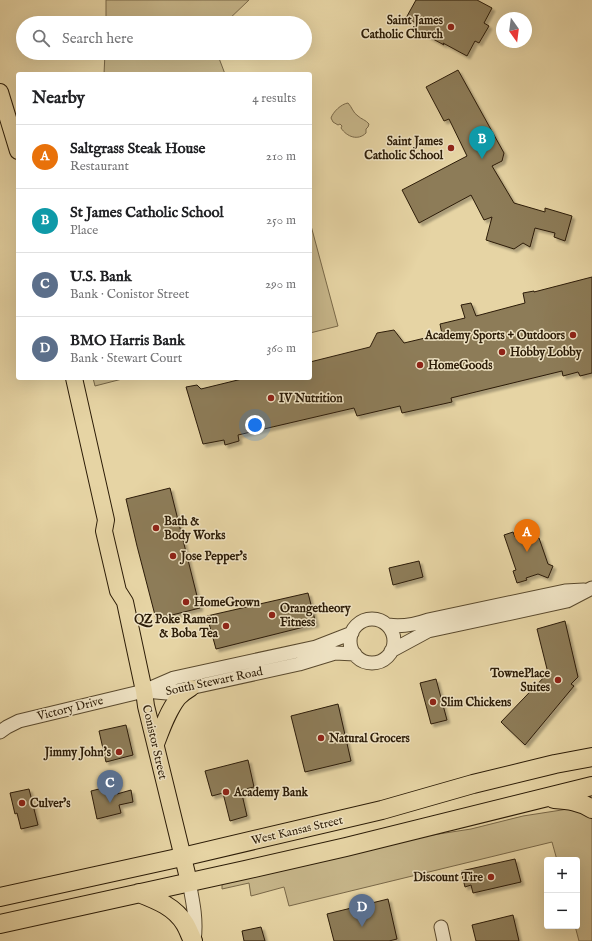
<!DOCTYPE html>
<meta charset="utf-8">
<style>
:root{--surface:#fff;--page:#f6f6f6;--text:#202124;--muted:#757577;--line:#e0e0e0;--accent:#2563eb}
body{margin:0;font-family:"IM FELL English",serif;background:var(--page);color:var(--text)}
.controls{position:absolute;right:12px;bottom:12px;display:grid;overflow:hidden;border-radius:4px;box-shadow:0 4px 16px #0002}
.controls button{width:36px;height:36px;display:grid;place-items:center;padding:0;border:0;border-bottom:1px solid var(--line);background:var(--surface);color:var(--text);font:20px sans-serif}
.compass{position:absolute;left:496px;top:12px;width:36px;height:36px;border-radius:50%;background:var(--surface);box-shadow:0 4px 16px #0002;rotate:166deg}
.you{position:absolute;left:255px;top:425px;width:14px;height:14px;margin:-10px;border:3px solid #fff;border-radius:50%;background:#1a73e8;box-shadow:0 0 0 6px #1a73e833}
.badge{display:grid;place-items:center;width:26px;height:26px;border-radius:50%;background:var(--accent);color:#fff;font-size:13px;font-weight:700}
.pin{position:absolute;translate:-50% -33px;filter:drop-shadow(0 1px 2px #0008)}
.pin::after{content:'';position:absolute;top:21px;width:14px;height:12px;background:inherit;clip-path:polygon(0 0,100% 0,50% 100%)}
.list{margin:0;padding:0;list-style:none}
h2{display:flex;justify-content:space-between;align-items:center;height:52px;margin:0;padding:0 16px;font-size:17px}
h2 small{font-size:13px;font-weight:400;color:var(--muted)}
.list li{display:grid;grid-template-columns:26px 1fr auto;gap:12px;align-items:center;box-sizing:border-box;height:64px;padding:0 16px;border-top:1px solid var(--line)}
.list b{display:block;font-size:15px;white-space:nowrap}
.list p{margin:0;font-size:13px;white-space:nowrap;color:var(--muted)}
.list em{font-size:13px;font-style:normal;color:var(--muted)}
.icon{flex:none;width:22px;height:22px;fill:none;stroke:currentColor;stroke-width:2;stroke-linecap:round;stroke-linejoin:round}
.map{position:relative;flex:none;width:592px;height:941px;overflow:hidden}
.search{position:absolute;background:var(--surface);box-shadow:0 4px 16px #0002;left:16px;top:16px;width:296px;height:44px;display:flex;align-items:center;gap:10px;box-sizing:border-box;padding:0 14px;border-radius:22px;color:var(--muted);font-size:15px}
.panel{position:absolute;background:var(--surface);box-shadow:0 4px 16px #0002;left:16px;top:72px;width:296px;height:308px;border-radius:4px}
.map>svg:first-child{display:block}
.green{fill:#c6b589;stroke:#796848}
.building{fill:#8d7c59;stroke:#2c1c07;filter:url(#shadow)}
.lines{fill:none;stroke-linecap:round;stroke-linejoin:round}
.minor-casing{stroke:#5a4a2e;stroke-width:15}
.major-casing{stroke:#2c1c07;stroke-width:18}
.highway-casing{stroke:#2c1c07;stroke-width:20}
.minor{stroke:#efe3c4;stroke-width:13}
.major{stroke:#e6d4a4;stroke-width:16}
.highway{stroke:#e6d4a4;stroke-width:18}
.poi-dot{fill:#8f2418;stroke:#efe3c4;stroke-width:1.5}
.labels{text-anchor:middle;stroke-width:3;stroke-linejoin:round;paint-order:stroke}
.poi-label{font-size:12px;font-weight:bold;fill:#2c1c07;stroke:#efe3c4;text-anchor:start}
.street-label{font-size:12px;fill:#2c1c07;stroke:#efe3c4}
</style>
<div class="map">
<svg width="592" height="941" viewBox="0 0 592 941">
<defs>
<filter id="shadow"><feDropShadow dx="3" dy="3" stdDeviation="1" flood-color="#0004"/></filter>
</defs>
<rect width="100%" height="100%" fill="#e6d4a4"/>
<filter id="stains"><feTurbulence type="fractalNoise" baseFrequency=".005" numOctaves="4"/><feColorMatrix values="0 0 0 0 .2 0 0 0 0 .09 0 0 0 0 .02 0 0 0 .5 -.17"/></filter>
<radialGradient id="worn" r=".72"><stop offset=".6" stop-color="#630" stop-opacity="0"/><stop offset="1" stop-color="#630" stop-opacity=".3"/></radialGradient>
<path class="green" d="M106 0H249L225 23H106Z
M105 53H217L225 74H104Z
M348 103C352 107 353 113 358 116 361 119 366 120 369 124L368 127 366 129V133C358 141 347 137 341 128L342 126 340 124 338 125 333 122 331 118C333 112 341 104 348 103Z
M310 222 338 326 310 333Z
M93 378H126L95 386Z
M568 809 592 815V941H579L575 926H577V860H557L552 842 289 906 284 887 251 896 249 883 222 889V884L413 838 471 829 523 816Z"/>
<path class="building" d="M416 0H477L492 8 484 23 489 26 479 43 475 41 467 56 443 43 444 45 413 28 416 23 406 18Z
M458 70 504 153 502 161 492 166 514 203 545 212V208L572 216 565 241 554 237 555 233 535 228 530 247 523 243 514 249 486 240 492 217 484 220 471 195 419 223 402 190 467 156 449 119 444 121 426 87Z
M592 277V373L580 376 578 372 563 376 562 371 451 398 452 402 402 413 400 406 357 416 354 408 238 435 239 441 225 445 224 440 203 444 186 387 197 385 201 389 246 378H310V362L370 347 377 333 394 330 404 343 442 334 440 324 465 318 461 305 471 303 476 316 525 303 523 293 534 291V292Z
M170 488 200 608 156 619 137 546 126 499Z
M533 531 536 539 539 538 548 564 553 566 548 578 538 574 526 578 527 580 517 583 513 571 516 570 504 535 513 532 515 537Z
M419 561 423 577 393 585 389 568Z
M308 593 316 624 216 649 207 616Z
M565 621 578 677 571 684 574 686 525 745 501 722 548 673 537 629Z
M436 679 447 720 431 724 420 683Z
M338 704 351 761 305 772 291 716Z
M126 725 133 755 106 762 99 731Z
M248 760 254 787 241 790 247 816 230 821 223 793 212 796 205 771Z
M115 785 117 794 131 790 133 802 119 805 121 813 97 819 91 791Z
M29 789 38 825 21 829 17 813 15 814 10 793Z
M515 859 521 882 473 893 471 885 465 887 461 871Z
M388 899 397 939 389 941H334L327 914Z
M513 915 519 941H476L472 925Z
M261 927 265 941H244L242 931Z"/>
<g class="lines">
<g class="minor-casing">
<path id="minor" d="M350 641a22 22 0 1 1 44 0a22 22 0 1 1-44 0Z
M388 625C402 627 414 625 428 620L565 591 584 590
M391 651 428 631 567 601 592 588
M145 691 167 693 299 664 335 653 355 654
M0 732 7 727 19 721 144 691 174 678 316 647 352 633
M189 882C193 902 197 921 194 941
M441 927 444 941"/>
</g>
<g class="major-casing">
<path id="major" d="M0 92 18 151
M74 378 106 520 104 531 118 591 125 602 144 691 146 706 189 882
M156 744C162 728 168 711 178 698 182 694 186 691 191 688"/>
</g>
<g class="highway-casing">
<path id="highway" d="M554 799C568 800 580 801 592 809
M139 893C157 900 175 907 185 924 188 929 190 935 193 941
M0 897 182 857 382 810 473 784 555 764 592 757
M0 924 245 870 346 847 592 786"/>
</g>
<use href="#minor" class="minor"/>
<use href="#major" class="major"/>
<use href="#highway" class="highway"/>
</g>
<g class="poi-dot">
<circle cx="451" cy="27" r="4"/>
<circle cx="451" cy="148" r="4"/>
<circle cx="573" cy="335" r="4"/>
<circle cx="502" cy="352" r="4"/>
<circle cx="420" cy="365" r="4"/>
<circle cx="271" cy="398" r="4"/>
<circle cx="156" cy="528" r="4"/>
<circle cx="173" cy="556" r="4"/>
<circle cx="186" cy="602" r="4"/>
<circle cx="272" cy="615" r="4"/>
<circle cx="226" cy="626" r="4"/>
<circle cx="558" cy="680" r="4"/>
<circle cx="433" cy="702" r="4"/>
<circle cx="321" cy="738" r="4"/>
<circle cx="119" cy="752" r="4"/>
<circle cx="226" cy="792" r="4"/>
<circle cx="22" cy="803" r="4"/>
<circle cx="491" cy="877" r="4"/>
</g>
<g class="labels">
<g class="poi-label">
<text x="443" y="24" text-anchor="end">Saint James<tspan x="443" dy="14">Catholic Church</tspan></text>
<text x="443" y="145" text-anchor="end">Saint James<tspan x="443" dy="14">Catholic School</tspan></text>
<text x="565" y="339" text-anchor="end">Academy Sports + Outdoors</text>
<text x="510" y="356">Hobby Lobby</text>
<text x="428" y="369">HomeGoods</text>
<text x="279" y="402">IV Nutrition</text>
<text x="164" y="525">Bath &amp;<tspan x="164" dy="14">Body Works</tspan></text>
<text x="181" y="560">Jose Pepper's</text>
<text x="194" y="606">HomeGrown</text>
<text x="280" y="612">Orangetheory<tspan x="280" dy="14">Fitness</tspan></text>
<text x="218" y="623" text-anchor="end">QZ Poke Ramen<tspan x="218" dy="14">&amp; Boba Tea</tspan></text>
<text x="550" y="677" text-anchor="end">TownePlace<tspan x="550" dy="14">Suites</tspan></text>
<text x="441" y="706">Slim Chickens</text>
<text x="329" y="742">Natural Grocers</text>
<text x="111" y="756" text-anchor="end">Jimmy John's</text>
<text x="234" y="796">Academy Bank</text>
<text x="30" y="807">Culver's</text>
<text x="483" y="881" text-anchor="end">Discount Tire</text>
</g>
<g class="street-label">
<text transform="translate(214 681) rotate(-12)" y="4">South Stewart Road</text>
<text transform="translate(70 708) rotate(-14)" y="4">Victory Drive</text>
<text transform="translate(155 742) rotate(77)" y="4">Conistor Street</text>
<text transform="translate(297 830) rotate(-13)" y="4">West Kansas Street</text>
</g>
</g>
<rect width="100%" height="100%" filter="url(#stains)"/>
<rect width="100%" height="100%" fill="url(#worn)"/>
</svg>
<div class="controls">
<button>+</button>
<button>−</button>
</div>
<svg class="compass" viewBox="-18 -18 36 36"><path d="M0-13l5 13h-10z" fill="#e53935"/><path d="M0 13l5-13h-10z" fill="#757577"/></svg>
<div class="you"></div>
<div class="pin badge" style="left:527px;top:552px;background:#e8710a">A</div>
<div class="pin badge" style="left:482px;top:159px;background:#0f9aa8">B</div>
<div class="pin badge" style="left:110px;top:803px;background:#5c6f8a">C</div>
<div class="pin badge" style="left:362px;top:927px;background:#5c6f8a">D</div>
<div class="search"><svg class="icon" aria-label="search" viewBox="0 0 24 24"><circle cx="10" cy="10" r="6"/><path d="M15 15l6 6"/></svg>Search here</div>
<section class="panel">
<h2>Nearby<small>4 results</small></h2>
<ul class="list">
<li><span class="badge" style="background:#e8710a">A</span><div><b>Saltgrass Steak House</b><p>Restaurant</p></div><em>210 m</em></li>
<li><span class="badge" style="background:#0f9aa8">B</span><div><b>St James Catholic School</b><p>Place</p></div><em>250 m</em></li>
<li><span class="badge" style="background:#5c6f8a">C</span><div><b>U.S. Bank</b><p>Bank · Conistor Street</p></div><em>290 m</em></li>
<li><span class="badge" style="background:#5c6f8a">D</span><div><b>BMO Harris Bank</b><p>Bank · Stewart Court</p></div><em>360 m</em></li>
</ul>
</section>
</div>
